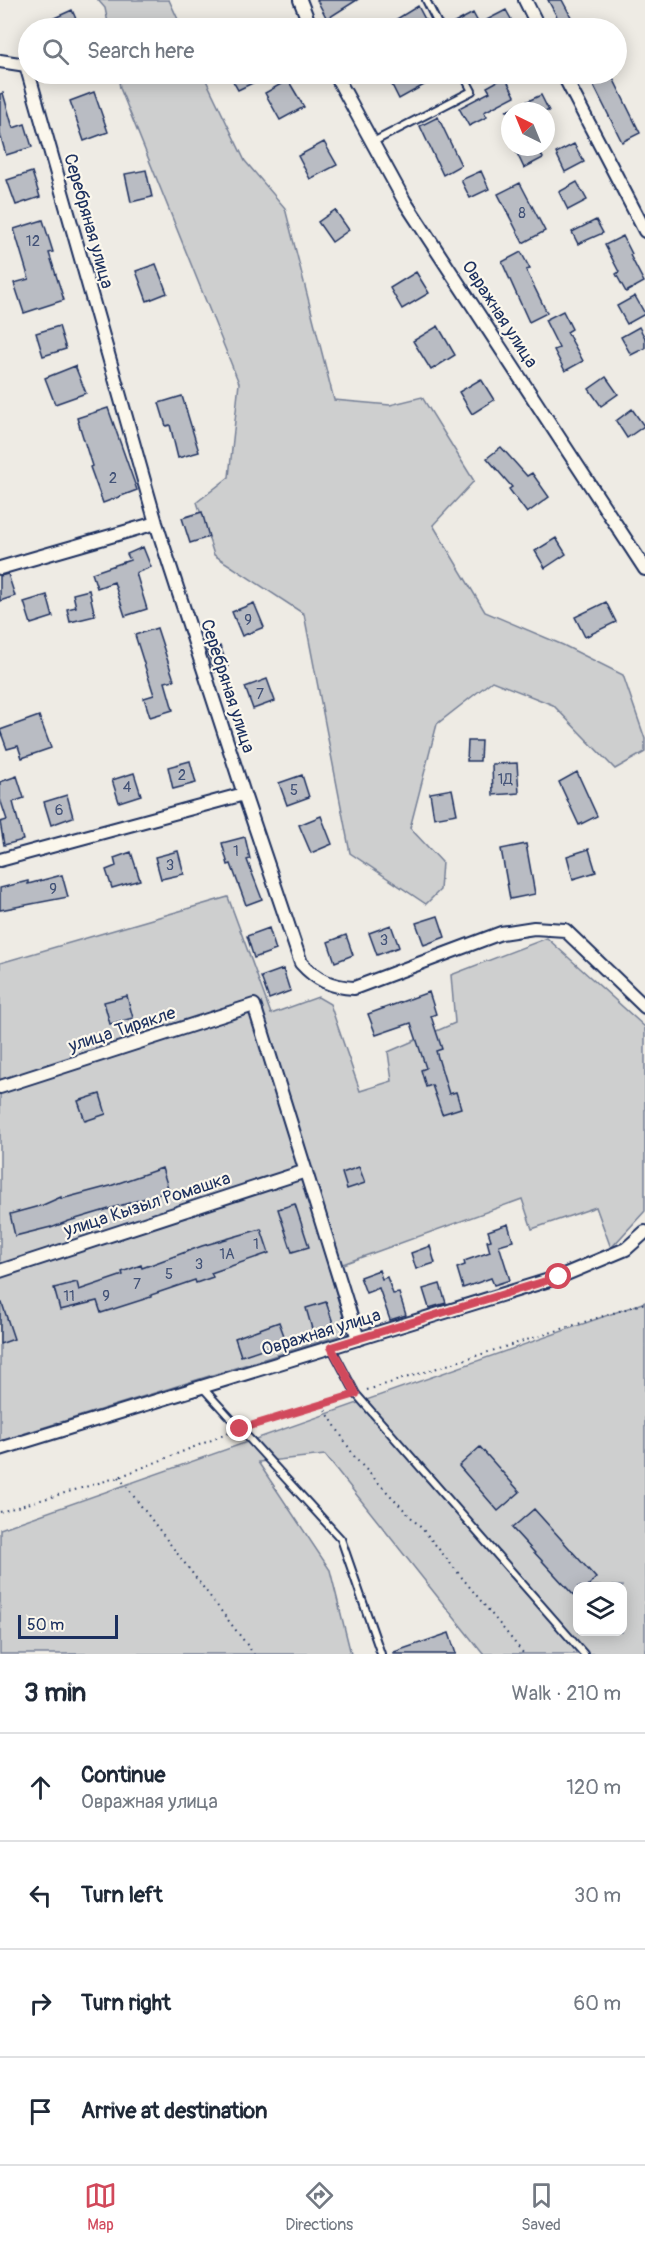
<!DOCTYPE html>
<meta charset="utf-8">
<style>
:root{--surface:#fff;--page:#f2f2f3;--text:#1f2937;--muted:#747a83;--line:#e0e1e3;--accent:#d1495b}
body{margin:0;font-family:Pangolin,sans-serif;background:var(--page);color:var(--text)}
.controls{position:absolute;right:18px;bottom:18px;display:grid;overflow:hidden;border-radius:12px;box-shadow:0 3px 15px #0003}
.controls button{width:54px;height:54px;display:grid;place-items:center;padding:0;border:0;border-bottom:2px solid var(--line);background:var(--surface);color:var(--text);font:30px sans-serif}
.compass{position:absolute;left:501px;top:102px;width:54px;height:54px;border-radius:50%;background:var(--surface);box-shadow:0 3px 15px #0003;rotate:317deg}
.scale{position:absolute;left:18px;bottom:15px;width:100px;box-sizing:border-box;padding-left:6px;border:3px solid #1b2f5e;border-top:0;font-size:16px;line-height:21px;white-space:nowrap;color:#1b2f5e;-webkit-text-stroke:4px #fbf7ec;paint-order:stroke}
.stop{position:absolute;width:18px;height:18px;margin:-14px;border:4px solid #d1495b;border-radius:50%;background:#fff}
.stop.end{background:#d1495b;border-color:#fff;box-shadow:0 2px 6px #0008}
.list{margin:0;padding:0;list-style:none}
h2{display:flex;justify-content:space-between;align-items:center;height:78px;margin:0;padding:0 24px;font-size:26px}
h2 small{font-size:20px;font-weight:400;color:var(--muted)}
.list li{display:grid;grid-template-columns:39px 1fr auto;gap:18px;align-items:center;box-sizing:border-box;height:108px;padding:0 24px;border-top:2px solid var(--line)}
.list b{display:block;font-size:22px;white-space:nowrap}
.list p{margin:0;font-size:20px;white-space:nowrap;color:var(--muted)}
.list em{font-size:20px;font-style:normal;color:var(--muted)}
.icon{flex:none;width:33px;height:33px;fill:none;stroke:currentColor;stroke-width:2;stroke-linecap:round;stroke-linejoin:round}
.map{position:relative;flex:none;width:645px;height:1654px;overflow:hidden}
.search{position:absolute;background:var(--surface);box-shadow:0 3px 15px #0003;left:18px;right:18px;top:18px;height:66px;display:flex;align-items:center;gap:15px;box-sizing:border-box;padding:0 21px;border-radius:33px;color:var(--muted);font-size:22px}
.sheet{height:510px;background:var(--surface)}
nav{display:flex;justify-content:space-around;align-items:center;box-sizing:border-box;height:84px;border-top:2px solid var(--line);background:var(--surface);font-size:16px;color:var(--muted)}
nav a{display:grid;justify-items:center;gap:3px}
nav .on{color:var(--accent)}
.map>svg:first-child{display:block}
.green{fill:#cecfcf;stroke:#747f96;stroke-width:1.5;fill-rule:evenodd}
.building{fill:#b9bcc3;stroke:#1b2f5e;stroke-width:1.5}
.lines{fill:none;stroke-linecap:round;stroke-linejoin:round}
.service-casing{stroke:#1b2f5e;stroke-width:10}
.minor-casing{stroke:#1b2f5e;stroke-width:16}
.path{stroke:#1b2f5e;stroke-width:2;stroke-dasharray:1.5 4.5;stroke-linecap:butt}
.service{stroke:#fbf7ec;stroke-width:6}
.minor{stroke:#fbf7ec;stroke-width:12}
.route{stroke:#d1495b;stroke-width:8}
.labels{text-anchor:middle;stroke-width:4.5;stroke-linejoin:round;paint-order:stroke}
.number-label{font-size:15px;fill:#425277}
.street-label{font-size:18px;fill:#1b2f5e;stroke:#fbf7ec}
</style>
<div class="map">
<svg width="645" height="1654" viewBox="0 0 645 1654">
<rect width="100%" height="100%" fill="#eeebe4"/>
<filter id="ink" filterUnits="userSpaceOnUse"><feTurbulence type="fractalNoise" baseFrequency=".0167" numOctaves="2"/><feDisplacementMap in="SourceGraphic" scale="12" xChannelSelector="R" yChannelSelector="G"/><feConvolveMatrix kernelMatrix="1 2 1 2 8 2 1 2 1" color-interpolation-filters="sRGB"/></filter>
<g filter="url(#ink)">
<path class="green" d="M98 0H169L182 28H109L105 8Z
M118 74H203L245 161 285 208 334 400 390 405 422 397 474 481 433 525 485 612 563 645 623 675 645 739V752L615 769 553 705 492 681 437 724 410 828 442 862 440 890 426 904 350 853 304 614 214 555 197 502 229 477 239 383 120 88Z
M228 897 271 1014 318 997 330 1004 360 1091 392 1081 388 1052 455 1023 451 975 547 938 645 1027V1211L611 1248 596 1207 532 1229 522 1199 329 1269 348 1333 0 1441V963Z
M645 1302V1654H483L325 1455 258 1462 330 1570 351 1654H0V1529ZM578 1586H622V1632H578Z"/>
<path class="building" d="M317 0H357L327 19Z
M548 0H562L577 28H554L550 21 557 17Z
M418 6 428 25 421 28H382Z
M72 10 80 28H53L50 20Z
M506 10 516 28H445L473 13 479 24Z
M229 74H271L238 90Z
M404 74H444L399 99 390 81Z
M588 74H611L640 133 622 142Z
M505 77 515 96 484 112 487 117 469 126 459 108 490 92 487 87Z
M288 80 304 107 280 120 265 93Z
M94 92 108 132 84 141 70 101Z
M3 93 13 128 25 124 32 147 6 155 0 134V94Z
M541 95 549 111H506Z
M438 117 461 165 443 175 420 126Z
M324 142 337 165 310 179 298 156Z
M574 144 584 162 565 172 556 153Z
M514 147H537L543 158 524 168Z
M146 170 152 197 131 202 125 174Z
M481 171 489 189 470 198 461 180Z
M32 172 40 197 16 205 7 180Z
M577 182 587 200 568 210 559 192Z
M520 183 545 231 523 243 498 194Z
M335 210 349 230 332 242 318 222Z
M43 220 53 252 49 253 64 300 24 313 14 283 29 279 14 229Z
M596 220 603 233 578 244 572 232Z
M623 236 632 254 630 255 644 282 626 292 616 274 619 272 605 245Z
M521 252 530 269 526 270 547 313 529 322 502 262Z
M156 264 167 293 147 301 136 271Z
M416 272 429 293 402 309 390 288Z
M635 296 645 314 627 324 617 306Z
M563 311 572 329 567 332 583 361 565 371 554 350 559 348 545 320Z
M59 326 66 349 43 356 36 333Z
M438 326 455 355 431 370 413 341Z
M639 327 645 338V348L631 355 621 337Z
M75 366 86 393 55 404 45 378Z
M606 377 618 394 601 406 589 389Z
M481 379 494 400 472 414 459 392Z
M182 396 199 452 178 458 170 425 166 426 159 403Z
M108 408 137 490 103 503 90 467 92 466 77 418Z
M632 409 644 426 627 438 616 421Z
M501 447 527 476 532 473 549 497 527 513 509 489 512 487 487 458Z
M202 512 209 537 190 543 182 518Z
M556 538 566 554 545 568 535 551Z
M143 547 151 567 136 573 147 609 125 616 114 582 97 588 92 573 130 560 127 554Z
M8 574 15 596 0 601V576Z
M89 590 95 616 70 622 67 609 76 607 73 594Z
M47 595 53 617 31 624 24 602Z
M606 602 616 622 585 637 575 617Z
M254 603 264 627 242 636 232 612Z
M157 628 174 680 165 682 173 710 150 717 144 698 154 695 135 635Z
M220 646 228 667 215 672 207 651Z
M267 679 275 701 253 709 245 687Z
M39 716 51 748 22 758 18 746 7 749 0 730Z
M468 741H481L480 761H467Z
M190 761 196 783 173 789 168 767Z
M517 763 519 793 493 795 492 764Z
M577 772 597 816 579 825 559 782Z
M134 773 141 795 119 802 112 780Z
M302 775 309 797 287 805 279 783Z
M17 776 24 798 13 802 23 840 4 845 0 822 7 820 0 799V782Z
M452 789 457 814 434 818 430 793Z
M67 795 73 817 51 825 44 802Z
M321 816 332 844 311 853 299 825Z
M245 837 250 859 247 860 262 899 246 905 231 864 228 865 222 843Z
M526 844 535 894 510 899 501 849Z
M589 849 596 872 573 879 567 856Z
M178 851 184 874 161 879 155 857Z
M131 852 140 880 112 888 106 870 116 866 114 858Z
M62 875 68 897 0 910V888L28 881V884Z
M438 916 445 937 424 945 416 923Z
M391 925 399 947 377 955 369 933Z
M269 928 276 950 254 958 247 936Z
M346 935 353 955 335 962 328 942Z
M283 969 290 991 269 999 261 977Z
M429 992 436 1014 431 1016 442 1049 436 1051 449 1094 456 1092 461 1108 442 1114 432 1085 426 1087 421 1070 426 1068 411 1023 376 1035 368 1014Z
M127 996 133 1018 110 1024 104 1002Z
M100 1094 106 1114 85 1121 78 1101Z
M359 1167 365 1183 347 1189 342 1173Z
M162 1168 169 1191 69 1221 51 1228V1227L15 1236 10 1214 43 1205 61 1197V1199L110 1186Z
M295 1204 309 1247 292 1252 278 1209Z
M508 1224 513 1241 499 1245 510 1280 494 1285 491 1278 463 1288 457 1268 465 1265 464 1261 490 1252 487 1241 491 1240 488 1231Z
M261 1229 269 1253 211 1273 213 1277 196 1283 195 1280 151 1295V1297L101 1313 97 1301 60 1310 54 1288 77 1282 79 1290 123 1275 122 1272 141 1265 142 1268 202 1246Z
M430 1246 435 1263 416 1269 411 1253Z
M379 1270 382 1279 387 1277 393 1294 399 1293 406 1315 390 1320 379 1288 366 1293 360 1277Z
M440 1284 446 1303 429 1308 423 1289Z
M326 1302 335 1329 314 1336 306 1308Z
M0 1303H2L14 1339 0 1344Z
M279 1322 286 1341 241 1356 235 1338Z
M480 1447 520 1492 498 1511 459 1466Z
M534 1509 596 1578 587 1587H578V1600L512 1528Z
M449 1633 456 1654H394V1652Z"/>
<g class="lines">
<g class="service-casing">
<path id="service" d="M426 0 440 28
M373 142 472 91 463 74
M331 1347 356 1394 584 1654
M202 1387 341 1539 381 1654"/>
</g>
<g class="minor-casing">
<path id="minor" d="M300 0 311 28
M525 0 539 28
M0 61 26 65 156 523 244 794 301 963C316 980 332 987 354 988L501 933 534 928 565 930 645 1007
M335 74 405 202 645 569
M563 74 645 231
M0 568 156 523
M0 860 244 794
M0 1087 254 1005 358 1339
M0 1271 306 1171
M0 1449 559 1277 626 1249 645 1232"/>
</g>
<path class="path" d="M367 1390 645 1303
M322 1405 356 1459 425 1532 524 1654
M249 1426 347 1396
M119 1477 254 1654
M0 1512 119 1477 229 1433"/>
<use href="#service" class="service"/>
<use href="#minor" class="minor"/>
</g>
</g>
<g class="lines" filter="url(#ink)">
<path class="route" d="M240 1429 356 1394 331 1347 559 1277"/>
</g>
<g class="labels">
<g class="number-label">
<text x="522" y="218">8</text>
<text x="33" y="246">12</text>
<text x="113" y="483">2</text>
<text x="248" y="625">9</text>
<text x="260" y="699">7</text>
<text x="182" y="780">2</text>
<text x="505" y="784">1Д</text>
<text x="127" y="792">4</text>
<text x="294" y="795">5</text>
<text x="59" y="815">6</text>
<text x="236" y="856">1</text>
<text x="170" y="870">3</text>
<text x="53" y="894">9</text>
<text x="384" y="945">3</text>
<text x="256" y="1249">1</text>
<text x="227" y="1259">1А</text>
<text x="199" y="1269">3</text>
<text x="169" y="1279">5</text>
<text x="137" y="1289">7</text>
<text x="69" y="1301">11</text>
<text x="106" y="1301">9</text>
</g>
<g class="street-label">
<text transform="translate(89 221) rotate(74)" y="6">Серебряная улица</text>
<text transform="translate(500 314) rotate(57)" y="6">Овражная улица</text>
<text transform="translate(228 686) rotate(72)" y="6">Серебряная улица</text>
<text transform="translate(122 1029) rotate(-18)" y="6">улица Тирякле</text>
<text transform="translate(147 1204) rotate(-18)" y="6">улица Кызыл Ромашка</text>
<text transform="translate(321 1332) rotate(-17)" y="6">Овражная улица</text>
</g>
</g>
</svg>
<div class="controls">
<button><svg class="icon" aria-label="layers" viewBox="0 0 24 24"><path d="M12 4l9 5-9 5-9-5zM3 14l9 5 9-5"/></svg></button>
</div>
<svg class="compass" viewBox="-18 -18 36 36"><path d="M0-13l5 13h-10z" fill="#e53935"/><path d="M0 13l5-13h-10z" fill="#747a83"/></svg>
<div class="scale">50 m</div>
<div class="stop" style="left:559px;top:1277px"></div>
<div class="stop end" style="left:240px;top:1429px"></div>
<div class="search"><svg class="icon" aria-label="search" viewBox="0 0 24 24"><circle cx="10" cy="10" r="6"/><path d="M15 15l6 6"/></svg>Search here</div>
</div>
<section class="sheet">
<h2>3 min<small>Walk · 210 m</small></h2>
<ul class="list">
<li><svg class="icon" aria-label="ahead" viewBox="0 0 24 24"><path d="M12 20V5M6 11l6-6 6 6"/></svg><div><b>Continue</b><p>Овражная улица</p></div><em>120 m</em></li>
<li><svg class="icon" aria-label="left" viewBox="0 0 24 24"><path d="M17 20v-9H6M10 6l-5 5 5 5"/></svg><div><b>Turn left</b></div><em>30 m</em></li>
<li><svg class="icon" aria-label="right" viewBox="0 0 24 24"><path d="M7 20v-9h11M14 6l5 5-5 5"/></svg><div><b>Turn right</b></div><em>60 m</em></li>
<li><svg class="icon" aria-label="arrive" viewBox="0 0 24 24"><path d="M6 21V4h12l-3 4 3 4H6"/></svg><div><b>Arrive at destination</b></div></li>
</ul>
</section>
<nav>
<a class="on"><svg class="icon" aria-label="map" viewBox="0 0 24 24"><path d="M3 6l6-2 6 2 6-2v14l-6 2-6-2-6 2zM9 4v14M15 6v14"/></svg>Map</a>
<a><svg class="icon" aria-label="directions" viewBox="0 0 24 24"><path d="M12 3l9 9-9 9-9-9zM9 14v-3h6M13 9l2 2-2 2"/></svg>Directions</a>
<a><svg class="icon" aria-label="saved" viewBox="0 0 24 24"><path d="M7 4h10v16l-5-4-5 4z"/></svg>Saved</a>
</nav>
